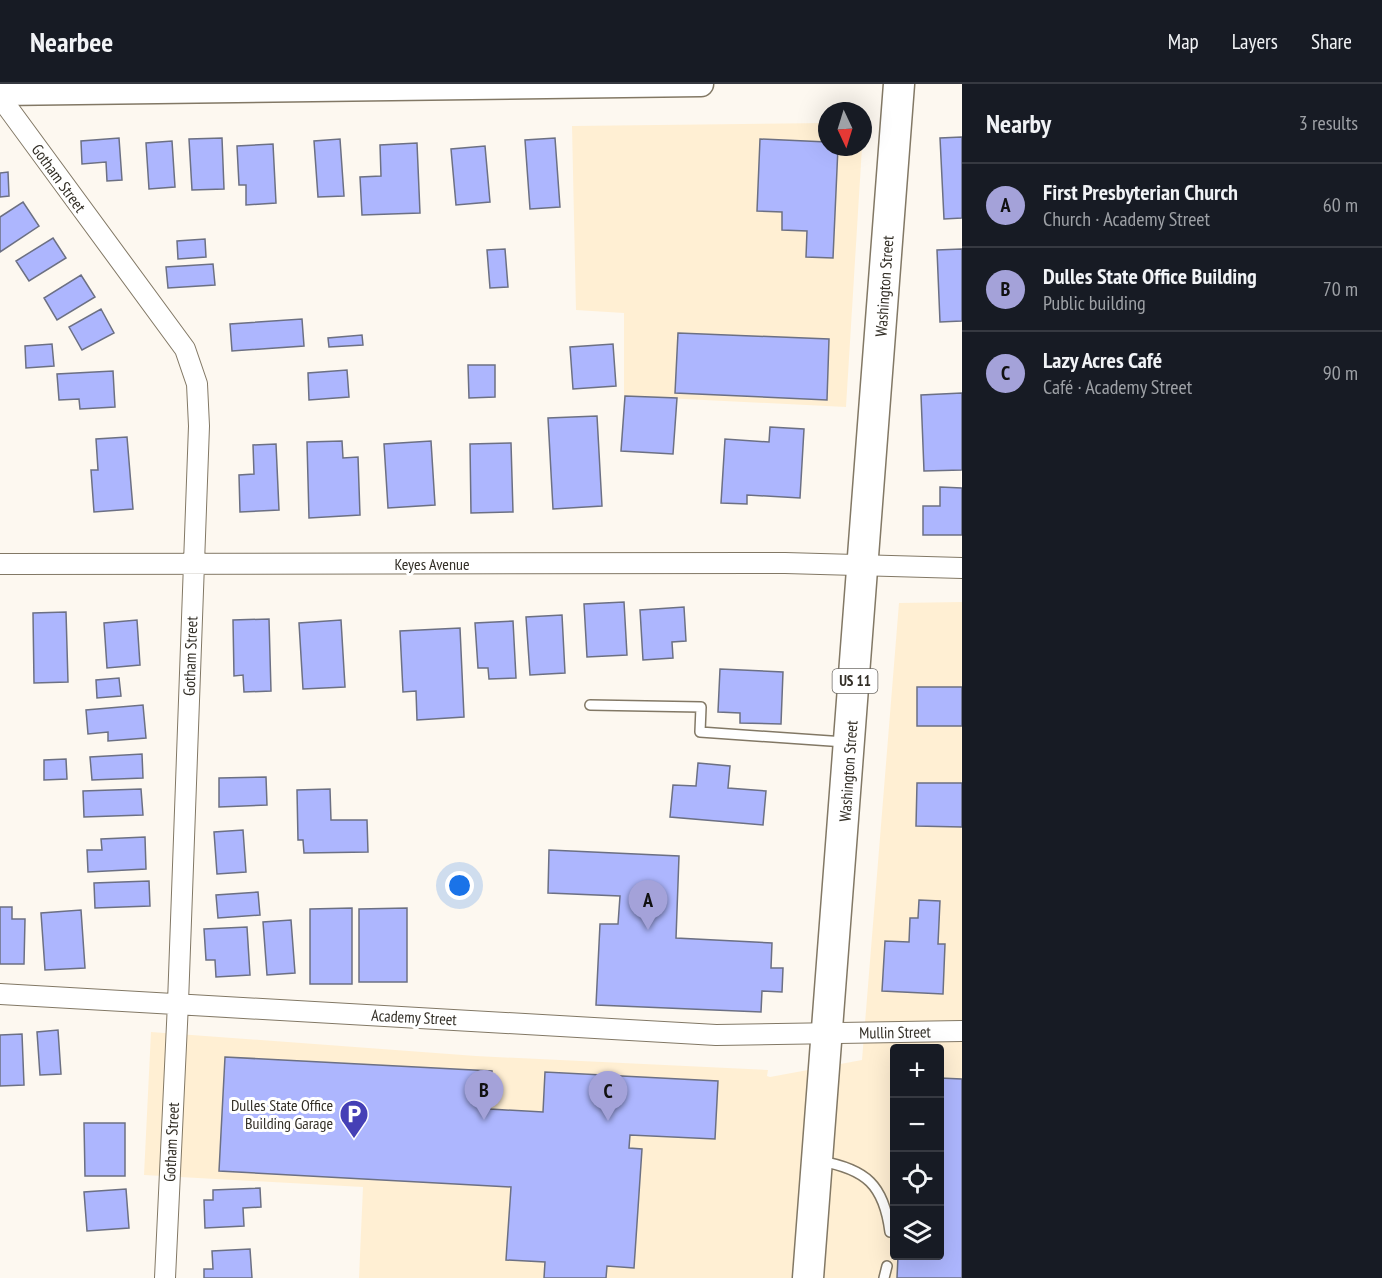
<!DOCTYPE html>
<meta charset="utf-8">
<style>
:root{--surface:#171b24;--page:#242831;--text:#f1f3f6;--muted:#9ea1a6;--line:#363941;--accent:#a4a2d9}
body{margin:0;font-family:"PT Sans Narrow",sans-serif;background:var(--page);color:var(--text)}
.controls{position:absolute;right:18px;bottom:18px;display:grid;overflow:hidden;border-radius:6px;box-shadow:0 6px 24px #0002}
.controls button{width:54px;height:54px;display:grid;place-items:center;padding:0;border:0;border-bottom:2px solid var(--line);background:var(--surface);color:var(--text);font:30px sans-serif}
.compass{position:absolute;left:818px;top:18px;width:54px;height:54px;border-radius:50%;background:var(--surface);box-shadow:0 6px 24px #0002;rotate:176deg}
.you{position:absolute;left:460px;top:802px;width:21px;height:21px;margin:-15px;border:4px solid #fff;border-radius:50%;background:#1a73e8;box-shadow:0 0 0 9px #1a73e833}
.badge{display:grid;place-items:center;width:39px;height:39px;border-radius:50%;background:var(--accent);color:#111;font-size:20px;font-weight:700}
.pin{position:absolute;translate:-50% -50px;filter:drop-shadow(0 2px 3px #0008)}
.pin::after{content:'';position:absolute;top:32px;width:21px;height:18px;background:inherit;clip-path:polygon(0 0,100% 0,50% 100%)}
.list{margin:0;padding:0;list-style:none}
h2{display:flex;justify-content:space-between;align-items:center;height:78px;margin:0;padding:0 24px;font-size:26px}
h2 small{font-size:20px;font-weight:400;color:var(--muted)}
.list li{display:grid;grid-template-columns:39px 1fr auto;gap:18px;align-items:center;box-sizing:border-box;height:84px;padding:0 24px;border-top:2px solid var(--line)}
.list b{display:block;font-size:22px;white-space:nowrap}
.list p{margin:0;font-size:20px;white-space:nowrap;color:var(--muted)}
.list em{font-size:20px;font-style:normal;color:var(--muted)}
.icon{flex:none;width:33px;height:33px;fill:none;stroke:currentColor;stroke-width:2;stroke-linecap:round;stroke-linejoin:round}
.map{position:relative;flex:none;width:962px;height:1194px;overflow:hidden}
header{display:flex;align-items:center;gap:36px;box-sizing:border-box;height:84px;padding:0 30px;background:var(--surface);border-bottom:2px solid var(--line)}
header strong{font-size:28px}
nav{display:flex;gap:33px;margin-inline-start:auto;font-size:21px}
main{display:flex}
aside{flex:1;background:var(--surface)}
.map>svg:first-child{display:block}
.built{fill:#ffefd3;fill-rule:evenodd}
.building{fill:#adb6fe;stroke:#6c7083;stroke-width:1.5}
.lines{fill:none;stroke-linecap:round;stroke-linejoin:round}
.service-casing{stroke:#827865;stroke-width:12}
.minor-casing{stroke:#827865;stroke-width:22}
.tertiary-casing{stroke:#827865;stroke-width:27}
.primary-casing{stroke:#827865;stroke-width:33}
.service{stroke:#fff;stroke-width:9}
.minor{stroke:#fff;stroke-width:20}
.tertiary{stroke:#fff;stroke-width:24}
.primary{stroke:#fff;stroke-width:30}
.labels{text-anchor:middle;stroke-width:6;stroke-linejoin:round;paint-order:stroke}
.shield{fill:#fff;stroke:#706d68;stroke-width:1.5}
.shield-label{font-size:15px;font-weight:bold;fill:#332f27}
.street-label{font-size:16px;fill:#332f27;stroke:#fff}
.poi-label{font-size:16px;fill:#332f27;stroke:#fff;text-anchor:end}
</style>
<header>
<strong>Nearbee</strong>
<nav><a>Map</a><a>Layers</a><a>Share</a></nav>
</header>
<main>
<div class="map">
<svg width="962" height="1194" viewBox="0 0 962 1194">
<rect width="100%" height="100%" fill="#fdf8f0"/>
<path class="built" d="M827 39V63H862L846 323 624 312V229L576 226 572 42Z
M962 518V1194H359L363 1103 144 1091 151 948 476 972 768 986 767 992 770 993 862 976 899 519ZM894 964H940V1172H894Z"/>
<path class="building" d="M962 53V134L944 135 940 54Z
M119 54 122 96 107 97 106 78 82 80 81 57Z
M222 54 224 105 192 106 189 55Z
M555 54 560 123 530 125 525 56Z
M340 55 344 112 318 113 314 57Z
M760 55 827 58V63H838L833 174 806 173 807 147 782 146V128L757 127Z
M172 57 175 103 149 105 146 59Z
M417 59 420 129 362 131 360 93 381 92 380 61Z
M273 60 276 119 246 121V101H239L237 62Z
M485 62 490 118 456 121 451 65Z
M8 88 9 112 0 113V89Z
M23 118 39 142 0 168V133Z
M53 154 66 174 29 197 16 177Z
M205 155 206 173 178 175 177 157Z
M505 165 508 203 490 204 487 166Z
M962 165V237L940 238 937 166Z
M213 180 215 201 168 204 166 183Z
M81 191 95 213 57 236 44 214Z
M101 225 114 249 82 266 69 243Z
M302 235 304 262 232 267 230 240Z
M678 249 829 255 827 316 675 309Z
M362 251 363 261 329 263 328 254Z
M52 260 54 282 26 284 25 262Z
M613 260 616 302 573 305 570 263Z
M468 281H495V313L469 314Z
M347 286 349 313 309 316 308 289Z
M113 287 115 323 80 325 79 315 59 316 57 290Z
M962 309V386L924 387 921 311Z
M625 312 677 314 673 370 621 367Z
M597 332 602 422 553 425 548 334Z
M770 343 804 345 800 414 747 411V420L721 419 725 355 769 358Z
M127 353 133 425 94 428 91 386H98L96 355Z
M342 357 343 374 358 373 360 431 309 434 307 358Z
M431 357 435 421 388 424 384 360Z
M511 359 513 428 471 429 470 360Z
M276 360 279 426 240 428 239 391 254 390 253 361Z
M940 403 962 404V451H923V422H940Z
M624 518 627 571 587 573 584 520Z
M684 523 686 557 672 558 673 574 643 576 640 526Z
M66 528 68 598 34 599 33 529Z
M562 531 565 589 530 591 526 533Z
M269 535 271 607 244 608 243 591 234 592 233 536Z
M137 536 140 581 107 584 104 539Z
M341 536 345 603 303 605 299 539Z
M513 537 516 594 489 595 488 584H478L475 539Z
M460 544 464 633 417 636 416 607 403 608 400 547Z
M720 585 783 588 781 640 740 639V629L718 628Z
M119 594 121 612 97 614 96 596Z
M917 603H962V642H917Z
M143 621 146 654 108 657V648L88 650 86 626Z
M142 670 143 694 92 696 90 673Z
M66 675 67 695 44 696V676Z
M698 679 730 682 728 704 766 707 763 741 670 733 673 701 696 702Z
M266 693 267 721 219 723V694Z
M917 699H962V743L916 742Z
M141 705 143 731 84 733 83 707Z
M330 705 331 736H367L368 768 304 769 303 756H298L297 706Z
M243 746 246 788 217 790 214 748Z
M145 753 146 785 88 788 87 766H102L101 755Z
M549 766 679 772 676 854 772 859 771 884H783L782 908 762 907 761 928 596 921 600 840H618L620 812 548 809Z
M149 797 150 822 95 824 94 799Z
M258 808 260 831 218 834 216 811Z
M919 816 940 817 938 860H945L943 910 882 907 885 857 909 858 910 834H918Z
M0 823H12V835H25L24 880H0Z
M352 824V900H310V825Z
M407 824V898H359V825Z
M81 826 85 884 45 886 41 829Z
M291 836 295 889 267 891 263 838Z
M247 843 250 891 216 893 215 876H206L204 845Z
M58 946 61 990 40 991 37 948Z
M22 950 24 1001 0 1002V951Z
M225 973 492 987 490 1025 543 1028 545 988 718 997 715 1055 630 1051 629 1064 642 1065 634 1184 607 1182 606 1194H544L545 1178 506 1176 511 1103 219 1087Z
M940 994 962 995V1194H897L898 1172H940Z
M84 1039H125V1092H85Z
M260 1104 261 1123 243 1124 244 1142 205 1144 204 1116H213V1106Z
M126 1105 129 1144 87 1147 84 1108Z
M250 1165 252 1194H204V1185H213L212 1167Z"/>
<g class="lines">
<g class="service-casing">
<path id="service" d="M590 621 701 623 700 648 845 658
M820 1077C866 1085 884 1101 890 1148
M884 1194 887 1182"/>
</g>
<g class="minor-casing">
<path id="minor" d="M0 13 185 265 197 300 199 342 178 919 165 1194
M0 480 785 479 962 484
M0 910 716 951 962 947"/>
</g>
<g class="tertiary-casing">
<path id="tertiary" d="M0 9 701 0"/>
</g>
<g class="primary-casing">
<path id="primary" d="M808 1194 899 0"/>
</g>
<use href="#service" class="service"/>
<use href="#minor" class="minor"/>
<use href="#tertiary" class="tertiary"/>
<use href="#primary" class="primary"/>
</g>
<defs>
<g id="parking-pin" transform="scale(1.5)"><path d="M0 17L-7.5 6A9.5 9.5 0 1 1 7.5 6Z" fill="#4540b6" stroke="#fff"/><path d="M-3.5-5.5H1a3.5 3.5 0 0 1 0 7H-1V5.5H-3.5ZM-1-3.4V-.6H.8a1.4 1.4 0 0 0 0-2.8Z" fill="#fff"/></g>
</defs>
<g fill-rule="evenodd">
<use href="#parking-pin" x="354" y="1030"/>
</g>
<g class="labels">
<rect class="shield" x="832.5" y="585" width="45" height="24" rx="4.5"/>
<g class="shield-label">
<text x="855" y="602">US 11</text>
</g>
<g class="street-label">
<text transform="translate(59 94) rotate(54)" y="6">Gotham Street</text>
<text transform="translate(884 202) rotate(-86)" y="6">Washington Street</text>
<text x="432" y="486">Keyes Avenue</text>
<text transform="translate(190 572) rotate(-88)" y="6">Gotham Street</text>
<text transform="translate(848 687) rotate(-86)" y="6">Washington Street</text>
<text transform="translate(414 933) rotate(3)" y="6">Academy Street</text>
<text transform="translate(895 948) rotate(-1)" y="6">Mullin Street</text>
<text transform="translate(171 1058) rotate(-87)" y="6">Gotham Street</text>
</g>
<g class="poi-label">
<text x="333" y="1027">Dulles State Office<tspan x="333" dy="18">Building Garage</tspan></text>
</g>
</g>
</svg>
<div class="controls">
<button>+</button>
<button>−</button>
<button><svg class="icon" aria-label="locate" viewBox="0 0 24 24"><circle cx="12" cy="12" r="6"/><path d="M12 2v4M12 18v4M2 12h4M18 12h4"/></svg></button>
<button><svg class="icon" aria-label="layers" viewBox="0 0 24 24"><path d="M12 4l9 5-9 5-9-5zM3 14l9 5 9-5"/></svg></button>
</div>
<svg class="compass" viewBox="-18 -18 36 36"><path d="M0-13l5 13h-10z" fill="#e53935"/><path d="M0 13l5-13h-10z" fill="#9ea1a6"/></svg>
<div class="you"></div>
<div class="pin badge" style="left:648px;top:846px">A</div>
<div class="pin badge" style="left:484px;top:1036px">B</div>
<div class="pin badge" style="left:608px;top:1037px">C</div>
</div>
<aside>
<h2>Nearby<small>3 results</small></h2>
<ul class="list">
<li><span class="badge">A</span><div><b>First Presbyterian Church</b><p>Church · Academy Street</p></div><em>60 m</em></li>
<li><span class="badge">B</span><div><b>Dulles State Office Building</b><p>Public building</p></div><em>70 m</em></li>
<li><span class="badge">C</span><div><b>Lazy Acres Café</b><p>Café · Academy Street</p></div><em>90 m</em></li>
</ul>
</aside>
</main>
